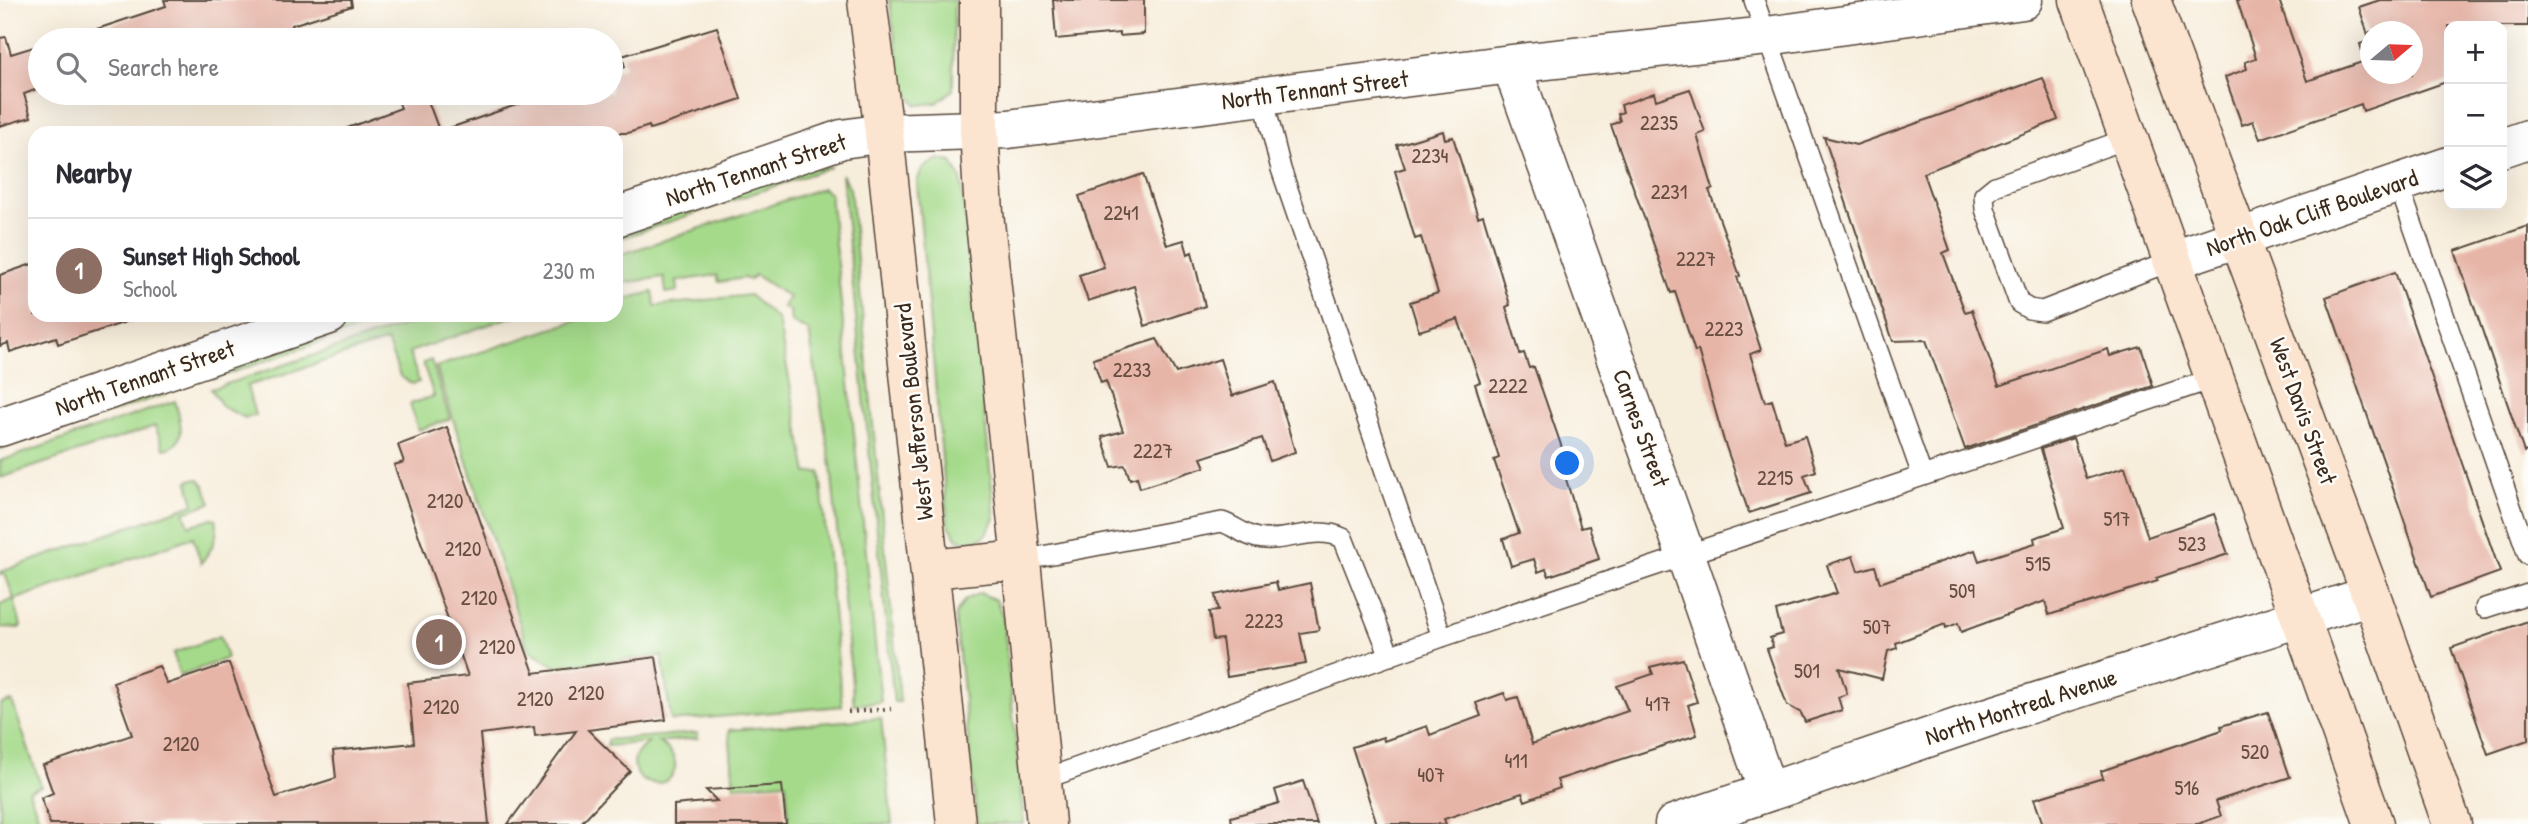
<!DOCTYPE html>
<meta charset="utf-8">
<style>
:root{--surface:#fff;--page:#f7f7f7;--text:#2b2b33;--muted:#7c7c81;--line:#e1e1e2;--accent:#d1495b}
body{margin:0;font-family:"Patrick Hand",sans-serif;background:var(--page);color:var(--text)}
.controls{position:absolute;right:21px;top:21px;display:grid;overflow:hidden;border-radius:14px;box-shadow:0 7px 28px #0002}
.controls button{width:63px;height:63px;display:grid;place-items:center;padding:0;border:0;border-bottom:2px solid var(--line);background:var(--surface);color:var(--text);font:35px sans-serif}
.compass{position:absolute;left:2360px;top:21px;width:63px;height:63px;border-radius:50%;background:var(--surface);box-shadow:0 7px 28px #0002;rotate:71deg}
.you{position:absolute;left:1568px;top:464px;width:24px;height:24px;margin:-18px;border:5px solid #fff;border-radius:50%;background:#1a73e8;box-shadow:0 0 0 10px #1a73e833}
.badge{display:grid;place-items:center;width:46px;height:46px;border-radius:50%;background:var(--accent);color:#fff;font-size:23px;font-weight:700}
.pin{position:absolute;translate:-50% -50%;border:4px solid #fff;box-shadow:0 2px 7px #0006}
.list{margin:0;padding:0;list-style:none}
h2{display:flex;justify-content:space-between;align-items:center;height:91px;margin:0;padding:0 28px;font-size:30px}
h2 small{font-size:23px;font-weight:400;color:var(--muted)}
.list li{display:grid;grid-template-columns:46px 1fr auto;gap:21px;align-items:center;box-sizing:border-box;height:105px;padding:0 28px;border-top:2px solid var(--line)}
.list b{display:block;font-size:26px;white-space:nowrap}
.list p{margin:0;font-size:23px;white-space:nowrap;color:var(--muted)}
.list em{font-size:23px;font-style:normal;color:var(--muted)}
.icon{flex:none;width:38px;height:38px;fill:none;stroke:currentColor;stroke-width:2;stroke-linecap:round;stroke-linejoin:round}
.map{position:relative;flex:none;width:2528px;height:824px;overflow:hidden}
.search{position:absolute;background:var(--surface);box-shadow:0 7px 28px #0002;left:28px;top:28px;width:595px;height:77px;display:flex;align-items:center;gap:18px;box-sizing:border-box;padding:0 24px;border-radius:38px;color:var(--muted);font-size:26px}
.panel{position:absolute;background:var(--surface);box-shadow:0 7px 28px #0002;left:28px;top:126px;width:595px;height:196px;border-radius:21px}
.map>svg:first-child{display:block}
.green{fill:#a5da8b;stroke:#708254;stroke-width:2}
.building{fill:#e7b5a8}
.lines{fill:none;stroke-linecap:round;stroke-linejoin:round}
.lane-casing{stroke:#57473a;stroke-width:22}
.street-casing{stroke:#57473a;stroke-width:41}
.secondary-casing{stroke:#57473a;stroke-width:41}
.path{stroke:#57473a;stroke-width:4.5;stroke-dasharray:2 5;stroke-linecap:butt}
.lane{stroke:#fff;stroke-width:19}
.street{stroke:#fff;stroke-width:38}
.secondary{stroke:#fce5d0;stroke-width:38}
.labels{text-anchor:middle;stroke-width:5;stroke-linejoin:round;paint-order:stroke}
.number-label{font-size:21px;fill:#664d40}
.street-label{font-size:24px;fill:#3b2a1e;stroke:#fdfcf7}
</style>
<div class="map">
<svg width="2528" height="824" viewBox="0 0 2528 824">
<rect width="100%" height="100%" fill="#fdfcf7"/>
<filter id="ink" filterUnits="userSpaceOnUse"><feTurbulence type="fractalNoise" baseFrequency=".0143" numOctaves="2"/><feDisplacementMap in="SourceGraphic" scale="14" xChannelSelector="R" yChannelSelector="G"/><feConvolveMatrix kernelMatrix="1 2 1 2 8 2 1 2 1" color-interpolation-filters="sRGB"/></filter>
<filter id="wash" filterUnits="userSpaceOnUse"><feTurbulence type="fractalNoise" baseFrequency=".00686" numOctaves="4" result="noise"/><feDisplacementMap in="SourceGraphic" scale="28" xChannelSelector="R" yChannelSelector="G"/><feGaussianBlur stdDeviation="1.57" result="paint"/><feColorMatrix in="noise" values="0 0 0 0 0 0 0 0 0 0 0 0 0 0 0 0 0 1.4 0 .05"/><feComposite in="paint" operator="in"/></filter>
<g filter="url(#wash)">
<rect width="100%" height="100%" fill="#f7eddb"/>
<path class="green" d="M889 0H954L953 90 937 103 917 105 903 88Z
M938 159 952 162 961 179 995 519 984 537 970 542 958 539 948 524 917 182 922 169Z
M817 165 831 167 616 240V233Z
M842 174 850 189 900 702H894Z
M823 188 830 194 881 702 854 705 831 466 809 331 791 322 790 311 783 307 789 297 755 275 750 280 744 278 719 282 717 275 677 281 678 291 666 293 664 277 616 284V256Z
M653 292 655 306 749 295 778 320 807 473 820 472 842 706 671 721 662 656 555 666 528 649 436 367 593 315H616V301Z
M374 315H398L213 379 226 365Z
M436 315H516L409 352 419 382 412 384 400 376 387 341 247 386 255 415 245 418 223 407 211 389Z
M431 360 450 419 418 430 410 404 434 396 423 363Z
M155 392 166 394 0 449V444Z
M175 401C180 418 189 445 164 449L155 426 0 478V461Z
M192 479H199L204 485 211 503 184 512 189 526 212 518 216 519C220 536 211 550 201 563L193 537 14 600 21 626 19 628 0 627V605L14 599 5 574 0 575V572L194 504 188 482Z
M980 593 996 600 1003 617 1024 824H977L955 615 965 600Z
M220 636 227 658 180 676 173 653Z
M12 701 41 786 29 791 41 824H0V704Z
M881 718 892 824H789L786 782 734 786 729 730Z
M697 733 698 738 658 742C690 759 673 794 642 780 628 766 634 751 650 742L607 746V740Z"/>
<g id="blocks">
<path class="building" d="M164 0H351L352 6 292 25 294 33 269 40H264L261 32 256 34 255 31 226 40H80L79 35 166 6Z
M1053 0H1144V34L1119 36V33L1056 39Z
M2237 0H2279L2307 81 2365 61 2360 44 2370 41V74H2412V32H2370V41L2359 7 2380 0H2528V26H2449V81L2363 111 2361 104 2260 139 2253 121 2242 125 2225 77 2247 69 2245 62 2256 58Z
M717 27 741 99 650 129 649 126 628 133H448L447 129 525 102 524 99 543 93H611V72L625 67 622 56Z
M6 37 11 54 40 45V88L24 94 31 117 0 126V38Z
M2043 78 2058 120 1923 173 1950 250 1943 253 1965 312 1972 310 1999 386 2108 349 2110 356 2141 347 2153 386 1965 449 1926 340 1893 341 1824 137 1856 145Z
M1690 89 1705 132 1697 135 1713 189 1709 190 1740 276 1737 277 1761 350 1750 354 1765 402 1772 400 1785 442 1805 436 1816 471 1804 475 1811 493 1749 513 1724 441 1698 350 1695 352 1675 292 1671 293 1611 125 1620 121 1618 114 1623 112 1621 105 1654 93 1656 100Z
M395 93H425L440 133H342V130L401 108Z
M1443 131 1445 139 1453 137 1478 217 1483 215 1510 305 1506 307 1520 354 1524 353 1529 368 1534 367 1571 474 1565 476 1581 528 1589 526 1599 559 1549 576 1546 569 1538 572 1534 559 1511 566 1503 539 1519 533 1494 460 1499 458 1475 384 1480 382 1458 319 1419 331 1410 302 1438 293 1421 237 1415 239 1395 171 1405 168 1397 145Z
M1143 174 1167 245 1184 240 1188 254 1192 252 1205 306 1145 326 1134 286 1088 301 1079 275 1104 267 1079 196Z
M2528 226V451L2524 452 2455 251Z
M35 263V315H131L132 320 58 344 56 337 10 352 8 343 0 346V275Z
M2395 272 2500 572 2431 597 2326 297Z
M1157 339 1176 373 1220 359 1232 396 1275 382 1295 452 1270 461 1262 438 1201 458 1205 467 1140 488 1137 477 1130 479 1125 465 1112 467 1102 437 1123 431 1106 381 1101 383 1093 359Z
M447 427 534 673 656 657 666 720 588 730 630 771 580 824H508L576 731 535 736 534 727 480 734 489 824H50L41 798 53 793 43 765 132 735 113 682 159 666 167 684 229 663 276 797 336 778 333 751 414 743 408 683 468 676 394 465 404 462 398 445Z
M2073 438 2086 479 2125 467 2148 537 2214 514 2228 554 2156 578 2158 581 2049 615 2045 601 1961 632 1958 623 1946 628 1945 624 1896 643 1897 648 1888 651 1882 679 1839 668 1847 694 1838 697 1842 710 1805 722 1801 713 1787 705 1767 649 1773 647 1770 638 1782 634 1776 611 1837 593 1827 565 1853 556 1858 571 1875 566 1880 583 1975 550 1979 561 2035 543 2034 538 2064 528 2041 449Z
M1276 582 1278 590 1310 583 1319 630 1300 633 1306 664 1227 677 1222 639 1213 640 1209 612 1218 611 1215 595Z
M2528 621V740L2488 754 2451 648Z
M1683 659 1697 702 1688 705 1697 735 1557 780 1560 788 1525 801 1522 793 1444 819 1446 824H1377L1352 747 1383 737 1384 741 1427 726 1430 735 1481 716 1476 703 1504 693 1507 700 1518 697 1532 744 1628 711 1617 686 1653 674 1650 667Z
M2268 712 2290 777 2216 801 2221 816 2198 824H2043L2034 799 2103 778 2101 771 2222 730 2221 726Z
M1303 781 1317 824H1232L1231 817 1279 803 1275 790Z
M782 785 786 824H674V805L717 801 706 790Z"/>
</g>
</g>
<g filter="url(#ink)">
<use href="#blocks" fill-opacity="0" stroke="#57473a" stroke-width="2"/>
<g class="lines">
<g class="lane-casing">
<path id="lane" d="M1754 0 1922 475
M1263 97 1281 169 1442 637
M2129 138 1995 186 1984 195 1985 209 2019 303 2029 309 2042 311 2174 260
M2398 183 2528 555
M1021 560 1222 522C1234 526 1244 535 1257 538 1285 544 1315 524 1343 538L1390 656
M2485 608 2528 594
M1042 780 1442 637 2215 378"/>
</g>
<g class="street-casing">
<path id="street" d="M1511 64 1686 556 1768 792
M2502 148 2528 139
M616 217 842 139 884 133 1008 129 1511 64 1767 36 2023 0
M2174 260 2449 166
M0 427 329 315
M1674 824 1989 717 2371 595"/>
</g>
<g class="secondary-casing">
<path id="secondary" d="M867 0 884 133 956 824
M979 0V130L984 213 1021 560 1046 824
M2079 0 2374 824
M2151 0 2371 595 2452 824
M931 569 1021 560"/>
</g>
<path class="path" d="M848 712 891 709"/>
<use href="#lane" class="lane"/>
<use href="#street" class="street"/>
<use href="#secondary" class="secondary"/>
</g>
</g>
<g class="labels">
<g class="number-label">
<text x="1659" y="130">2235</text>
<text x="1430" y="163">2234</text>
<text x="1669" y="199">2231</text>
<text x="1121" y="220">2241</text>
<text x="1696" y="266">2227</text>
<text x="1724" y="336">2223</text>
<text x="1132" y="377">2233</text>
<text x="1508" y="393">2222</text>
<text x="1153" y="458">2227</text>
<text x="1775" y="485">2215</text>
<text x="445" y="508">2120</text>
<text x="2117" y="526">517</text>
<text x="2192" y="551">523</text>
<text x="463" y="556">2120</text>
<text x="2038" y="571">515</text>
<text x="1962" y="598">509</text>
<text x="479" y="605">2120</text>
<text x="1264" y="628">2223</text>
<text x="1877" y="634">507</text>
<text x="497" y="654">2120</text>
<text x="1807" y="678">501</text>
<text x="586" y="700">2120</text>
<text x="535" y="706">2120</text>
<text x="1658" y="711">417</text>
<text x="441" y="714">2120</text>
<text x="181" y="751">2120</text>
<text x="2255" y="759">520</text>
<text x="1516" y="768">411</text>
<text x="1431" y="782">407</text>
<text x="2187" y="795">516</text>
</g>
<g class="street-label">
<text transform="translate(1315 90) rotate(-7)" y="8">North Tennant Street</text>
<text transform="translate(756 170) rotate(-18)" y="8">North Tennant Street</text>
<text transform="translate(2312 213) rotate(-19)" y="8">North Oak Cliff Boulevard</text>
<text transform="translate(145 378) rotate(-19)" y="8">North Tennant Street</text>
<text transform="translate(2303 411) rotate(70)" y="8">West Davis Street</text>
<text transform="translate(914 412) rotate(-96)" y="8">West Jefferson Boulevard</text>
<text transform="translate(1641 428) rotate(70)" y="8">Carnes Street</text>
<text transform="translate(2021 707) rotate(-18)" y="8">North Montreal Avenue</text>
</g>
</g>
</svg>
<div class="controls">
<button>+</button>
<button>−</button>
<button><svg class="icon" aria-label="layers" viewBox="0 0 24 24"><path d="M12 4l9 5-9 5-9-5zM3 14l9 5 9-5"/></svg></button>
</div>
<svg class="compass" viewBox="-18 -18 36 36"><path d="M0-13l5 13h-10z" fill="#e53935"/><path d="M0 13l5-13h-10z" fill="#7c7c81"/></svg>
<div class="you"></div>
<div class="pin badge" style="left:439px;top:642px;background:#8d6e63">1</div>
<div class="search"><svg class="icon" aria-label="search" viewBox="0 0 24 24"><circle cx="10" cy="10" r="6"/><path d="M15 15l6 6"/></svg>Search here</div>
<section class="panel">
<h2>Nearby<small></small></h2>
<ul class="list">
<li><span class="badge" style="background:#8d6e63">1</span><div><b>Sunset High School</b><p>School</p></div><em>230 m</em></li>
</ul>
</section>
</div>
